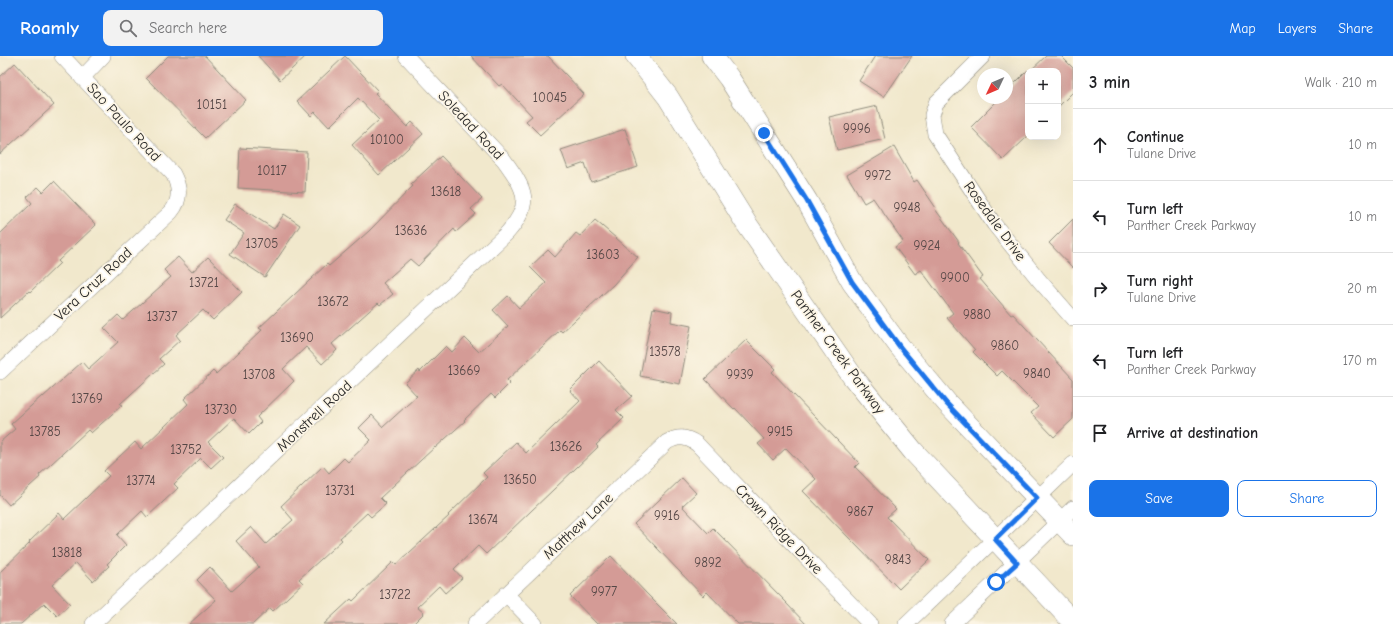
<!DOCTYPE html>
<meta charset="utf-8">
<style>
:root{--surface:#fff;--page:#f2f2f2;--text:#202124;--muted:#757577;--line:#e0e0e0;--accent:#1a73e8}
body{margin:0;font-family:"Comic Neue",sans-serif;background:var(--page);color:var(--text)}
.controls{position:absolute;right:12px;top:12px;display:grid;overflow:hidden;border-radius:8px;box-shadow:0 4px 16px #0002}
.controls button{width:36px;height:36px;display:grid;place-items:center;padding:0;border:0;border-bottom:1px solid var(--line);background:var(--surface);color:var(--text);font:20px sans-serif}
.compass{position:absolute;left:977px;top:12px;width:36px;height:36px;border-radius:50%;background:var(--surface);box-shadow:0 4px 16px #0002;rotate:226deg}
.stop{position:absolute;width:12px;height:12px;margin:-9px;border:3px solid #1a73e8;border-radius:50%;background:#fff}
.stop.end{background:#1a73e8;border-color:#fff;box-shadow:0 1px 4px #0008}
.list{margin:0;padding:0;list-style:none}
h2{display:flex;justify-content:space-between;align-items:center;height:52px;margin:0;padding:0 16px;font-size:17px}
h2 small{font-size:13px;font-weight:400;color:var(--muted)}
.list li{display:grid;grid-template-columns:26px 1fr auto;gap:12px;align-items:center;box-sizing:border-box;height:72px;padding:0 16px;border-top:1px solid var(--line)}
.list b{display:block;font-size:15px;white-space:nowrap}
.list p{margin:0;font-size:13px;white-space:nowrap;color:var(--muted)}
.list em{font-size:13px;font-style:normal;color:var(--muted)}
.actions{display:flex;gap:8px;padding:12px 16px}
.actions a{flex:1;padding:9px 0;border:1px solid var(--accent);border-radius:8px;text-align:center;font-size:14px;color:var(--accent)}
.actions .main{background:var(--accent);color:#fff}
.icon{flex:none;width:22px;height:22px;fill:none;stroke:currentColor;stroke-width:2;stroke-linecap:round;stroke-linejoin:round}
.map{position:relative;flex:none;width:1073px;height:568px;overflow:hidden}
header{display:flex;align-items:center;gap:24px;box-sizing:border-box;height:56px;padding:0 20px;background:var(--accent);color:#fff}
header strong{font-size:19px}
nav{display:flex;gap:22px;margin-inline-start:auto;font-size:14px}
.search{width:280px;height:36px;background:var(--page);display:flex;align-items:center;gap:10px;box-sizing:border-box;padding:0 14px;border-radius:8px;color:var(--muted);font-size:15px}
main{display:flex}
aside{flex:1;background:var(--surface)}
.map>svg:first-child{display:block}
.building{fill:#d49b96}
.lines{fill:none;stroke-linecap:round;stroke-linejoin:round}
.street-casing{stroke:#8e8a7c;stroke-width:16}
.secondary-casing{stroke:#8e8a7c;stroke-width:22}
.street{stroke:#fff;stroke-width:15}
.secondary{stroke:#fff;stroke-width:21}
.route{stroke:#1a73e8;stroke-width:5}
.labels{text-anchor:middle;stroke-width:3.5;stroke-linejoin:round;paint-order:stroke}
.number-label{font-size:13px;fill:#554746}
.street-label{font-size:15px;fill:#2b2b2b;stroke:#fcf5e5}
</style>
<header>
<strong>Roamly</strong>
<div class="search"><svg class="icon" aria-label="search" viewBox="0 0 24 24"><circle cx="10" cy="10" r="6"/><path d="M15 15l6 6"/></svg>Search here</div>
<nav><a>Map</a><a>Layers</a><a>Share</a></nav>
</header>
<main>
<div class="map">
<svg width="1073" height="568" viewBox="0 0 1073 568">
<rect width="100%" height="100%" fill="#fcf5e5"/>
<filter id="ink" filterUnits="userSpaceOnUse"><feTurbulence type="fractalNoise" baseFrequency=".025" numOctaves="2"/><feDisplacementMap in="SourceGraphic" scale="8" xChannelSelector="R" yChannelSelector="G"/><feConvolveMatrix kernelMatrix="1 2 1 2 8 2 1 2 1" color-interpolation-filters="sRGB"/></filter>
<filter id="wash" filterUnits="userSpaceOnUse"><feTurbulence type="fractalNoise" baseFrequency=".012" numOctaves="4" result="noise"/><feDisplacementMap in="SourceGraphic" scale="16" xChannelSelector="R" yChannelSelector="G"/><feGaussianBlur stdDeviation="0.9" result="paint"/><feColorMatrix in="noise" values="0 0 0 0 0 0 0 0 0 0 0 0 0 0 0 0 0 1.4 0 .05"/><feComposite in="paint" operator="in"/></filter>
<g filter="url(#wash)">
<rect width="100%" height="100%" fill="#f1e8cc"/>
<g id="blocks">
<path class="building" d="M168 0H205L246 44 205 82 146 22Z
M258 0H306L280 24Z
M345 0 378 35 375 37 407 71 412 66 423 78 379 119 352 89 379 64 358 42 329 71 315 56 311 60 297 45Z
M471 0H548L584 38 540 79 526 65 532 60 502 28 499 30Z
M875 0H912L884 41 859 25Z
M1046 0H1061L1073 12V36L1058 51V15H1030Z
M15 7 54 49 0 98V21Z
M1028 14V80L1003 104 971 71 1000 42H1007V35Z
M877 50 885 83 837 94 829 61Z
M625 73 638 111 591 126 585 107 568 113 561 94Z
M894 91 914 126 917 124 936 152 935 153 959 186 958 187 983 221 980 223 1011 259 1013 258 1073 323V363L1054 381 1031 357 1038 351 1002 315 997 320 973 296 975 294 947 262 953 257 921 214 915 218 895 191 903 185 873 142 864 147 847 119Z
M240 92 307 96 305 136 238 132Z
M441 100 482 143 471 153 476 158 456 176 454 173 418 210 410 203 383 227 393 238 380 249 378 247 332 288 337 294 322 308 306 291 283 313 294 325 257 361 261 366 249 378 234 362 208 386 223 401 211 412 201 402 174 428 178 432 147 461 142 455 117 479 126 489 107 508 109 510 93 525 76 507 52 529 70 548 57 560 44 547 21 568H0V516L30 487 29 486 59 457 64 463 109 420 104 415 135 386 141 393 188 348 184 343 213 315 216 318 262 274 259 272 327 208 329 210 369 175 413 130 411 128Z
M54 125 96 169 58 205 60 207 30 236 29 235 0 262V178L32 147 27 141 38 131 43 136Z
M235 148 274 173 284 158 300 169 265 221 230 198 244 177 224 164Z
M1073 163V212L1049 187Z
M595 164 638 201 613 229 562 276 560 274 507 324 510 327 495 342 491 338 464 364 465 365 435 392V391L380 442 386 448 371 461 367 457 340 482 342 484 299 523 303 527 273 555 270 552 253 568H189L216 544 197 524 210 511 232 535 259 511 236 485 251 471 266 488 293 464 281 450 323 410 329 417 344 402 348 406 371 384 359 372 372 359 383 371 417 340 405 327 419 314 420 316 446 290 452 296 465 282 479 296 508 270 493 254 508 240 519 252 546 227 530 211 548 194 555 201 576 177 580 180Z
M178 201 192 216 208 201 242 236 213 264 203 254 176 279 180 284 159 303 164 308 120 348 122 349 91 377 88 374 39 419 40 421 9 449 0 439V386L15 373 11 368 42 340 43 341 82 306 88 313 118 286 104 272 118 259 123 264 171 221 164 214Z
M653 252 672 256 671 266 691 270 680 328 640 320Z
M746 284 775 313 772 316 859 407 855 411 896 453 887 461 929 504 899 533 803 435 816 423 786 392 773 404 758 388 764 383 735 352 734 353 705 323Z
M599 305 632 340 616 354 624 362 596 389 598 391 486 498 478 490 454 513 462 522 445 537 439 530 417 551 424 557 413 568H324L351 543 353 545 393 506 396 509 449 460 448 459 487 421 483 417 516 386 526 397 580 345 570 334Z
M682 422 696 437 682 450 708 477 713 472 787 547H786L806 568H738L707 536 703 540 634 468Z
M611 500 646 537 677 568H597L570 540Z"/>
</g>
</g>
<g filter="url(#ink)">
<use href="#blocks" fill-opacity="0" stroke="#8e8a7c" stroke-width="1"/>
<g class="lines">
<g class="street-casing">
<path id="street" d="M983 0 936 47 932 59 935 78 994 168 1039 224 1073 263
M82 22 103 0
M0 316 171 156C181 144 180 131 173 118L62 0
M506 538 535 568
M93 568 507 177C534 147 525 133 504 104L406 0
M475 568 667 386C678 380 686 380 697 388L870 568
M906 568 1073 408
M952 568 1073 452"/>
</g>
<g class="secondary-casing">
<path id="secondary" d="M636 0 668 41 746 167 853 321 913 395 1073 566
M712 0 729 22 807 145 852 226 900 291 947 347 1073 479"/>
</g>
<use href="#street" class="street"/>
<use href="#secondary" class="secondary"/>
</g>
</g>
<g class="lines" filter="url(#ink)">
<path class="route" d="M764 77 807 145 852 226 900 291 946 347 1037 442 995 483 1017 507 996 526"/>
</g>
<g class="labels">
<g class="number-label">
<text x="550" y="46">10045</text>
<text x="212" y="53">10151</text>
<text x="857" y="77">9996</text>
<text x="387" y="88">10100</text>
<text x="272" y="119">10117</text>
<text x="878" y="124">9972</text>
<text x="446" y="140">13618</text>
<text x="907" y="156">9948</text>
<text x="411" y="179">13636</text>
<text x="262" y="192">13705</text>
<text x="927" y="194">9924</text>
<text x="603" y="203">13603</text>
<text x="955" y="226">9900</text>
<text x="204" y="231">13721</text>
<text x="333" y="250">13672</text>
<text x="977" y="263">9880</text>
<text x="162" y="265">13737</text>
<text x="297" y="286">13690</text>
<text x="1005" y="294">9860</text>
<text x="665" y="300">13578</text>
<text x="464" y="319">13669</text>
<text x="1037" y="322">9840</text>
<text x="259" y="323">13708</text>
<text x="740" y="323">9939</text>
<text x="87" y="347">13769</text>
<text x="221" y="358">13730</text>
<text x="45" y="380">13785</text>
<text x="780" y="380">9915</text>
<text x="566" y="395">13626</text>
<text x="186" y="398">13752</text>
<text x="520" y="428">13650</text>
<text x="141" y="429">13774</text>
<text x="340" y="439">13731</text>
<text x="860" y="460">9867</text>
<text x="667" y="464">9916</text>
<text x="483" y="468">13674</text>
<text x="67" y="501">13818</text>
<text x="898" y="508">9843</text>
<text x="708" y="511">9892</text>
<text x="604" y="540">9977</text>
<text x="395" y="543">13722</text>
</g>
<g class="street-label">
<text transform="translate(124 66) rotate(47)" y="5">Sao Paulo Road</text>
<text transform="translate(471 69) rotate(47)" y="5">Soledad Road</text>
<text transform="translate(995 165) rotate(54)" y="5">Rosedale Drive</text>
<text transform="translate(93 228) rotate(-43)" y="5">Vera Cruz Road</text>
<text transform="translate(838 296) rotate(54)" y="5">Panther Creek Parkway</text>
<text transform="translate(314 360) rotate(-43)" y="5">Monstrell Road</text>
<text transform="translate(578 470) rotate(-43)" y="5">Matthew Lane</text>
<text transform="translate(779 473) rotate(46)" y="5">Crown Ridge Drive</text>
</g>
</g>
</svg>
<div class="controls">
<button>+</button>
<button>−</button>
</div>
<svg class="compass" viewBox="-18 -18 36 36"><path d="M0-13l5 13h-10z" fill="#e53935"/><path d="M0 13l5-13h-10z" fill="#757577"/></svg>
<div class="stop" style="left:996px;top:526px"></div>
<div class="stop end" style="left:764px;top:77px"></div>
</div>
<aside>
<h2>3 min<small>Walk · 210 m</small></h2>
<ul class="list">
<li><svg class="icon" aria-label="ahead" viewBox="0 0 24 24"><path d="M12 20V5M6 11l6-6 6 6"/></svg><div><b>Continue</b><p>Tulane Drive</p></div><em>10 m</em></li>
<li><svg class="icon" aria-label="left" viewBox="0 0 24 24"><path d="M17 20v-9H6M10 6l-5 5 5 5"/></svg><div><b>Turn left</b><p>Panther Creek Parkway</p></div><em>10 m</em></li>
<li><svg class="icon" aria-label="right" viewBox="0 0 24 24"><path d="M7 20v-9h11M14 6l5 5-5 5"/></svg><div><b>Turn right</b><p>Tulane Drive</p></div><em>20 m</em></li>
<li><svg class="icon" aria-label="left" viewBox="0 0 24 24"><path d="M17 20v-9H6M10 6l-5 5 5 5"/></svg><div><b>Turn left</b><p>Panther Creek Parkway</p></div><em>170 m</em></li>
<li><svg class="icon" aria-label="arrive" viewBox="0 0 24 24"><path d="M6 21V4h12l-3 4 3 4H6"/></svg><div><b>Arrive at destination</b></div></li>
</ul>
<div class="actions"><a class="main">Save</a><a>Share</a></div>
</aside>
</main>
